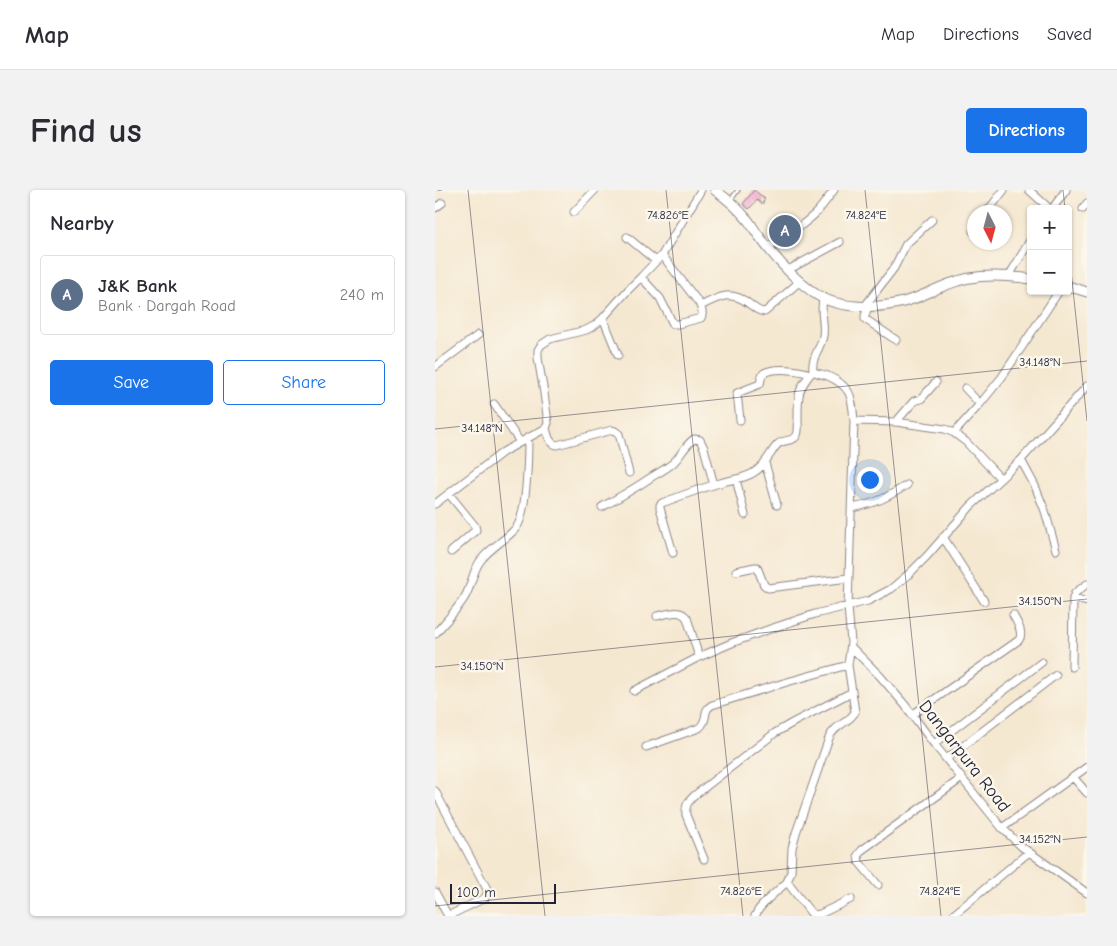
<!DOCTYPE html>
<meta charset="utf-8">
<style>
:root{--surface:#fff;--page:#f2f2f3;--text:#2b2b33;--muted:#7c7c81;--line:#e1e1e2;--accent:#1a73e8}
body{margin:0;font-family:"Comic Neue",sans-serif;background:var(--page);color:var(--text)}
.controls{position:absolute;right:15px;top:15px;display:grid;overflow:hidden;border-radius:5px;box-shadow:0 1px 4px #0004}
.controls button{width:45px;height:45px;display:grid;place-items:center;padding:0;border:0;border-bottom:1px solid var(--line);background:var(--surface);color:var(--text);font:25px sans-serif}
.compass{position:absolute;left:532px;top:15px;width:45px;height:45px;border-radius:50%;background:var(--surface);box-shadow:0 1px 4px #0004;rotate:174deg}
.scale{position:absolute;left:15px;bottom:12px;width:106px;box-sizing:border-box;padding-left:5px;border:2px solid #22223b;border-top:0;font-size:14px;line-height:18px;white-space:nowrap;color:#22223b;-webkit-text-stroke:4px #fbf7ec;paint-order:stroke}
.you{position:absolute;left:434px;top:289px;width:18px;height:18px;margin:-12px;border:4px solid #fff;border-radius:50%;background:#1a73e8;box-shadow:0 0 0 8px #1a73e833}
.badge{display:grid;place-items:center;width:32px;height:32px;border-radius:50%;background:var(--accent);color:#fff;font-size:16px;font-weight:700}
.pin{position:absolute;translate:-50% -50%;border:2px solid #fff;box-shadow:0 1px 5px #0006}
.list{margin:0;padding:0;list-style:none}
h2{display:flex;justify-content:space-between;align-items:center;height:65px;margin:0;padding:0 20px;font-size:21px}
h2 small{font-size:16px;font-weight:400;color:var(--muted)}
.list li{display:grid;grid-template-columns:32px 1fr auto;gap:15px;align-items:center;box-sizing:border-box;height:80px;margin:0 10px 10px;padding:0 10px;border:1px solid var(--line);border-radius:5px}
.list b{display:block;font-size:19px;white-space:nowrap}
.list p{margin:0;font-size:16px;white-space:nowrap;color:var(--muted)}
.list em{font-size:16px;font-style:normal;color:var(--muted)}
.actions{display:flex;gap:10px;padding:15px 20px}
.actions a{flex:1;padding:11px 0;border:1px solid var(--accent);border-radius:5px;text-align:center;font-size:18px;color:var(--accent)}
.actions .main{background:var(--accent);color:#fff}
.map{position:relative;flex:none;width:652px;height:726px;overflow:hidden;border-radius:5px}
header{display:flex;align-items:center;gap:30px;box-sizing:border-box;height:70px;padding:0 25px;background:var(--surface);border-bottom:1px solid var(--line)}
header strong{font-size:24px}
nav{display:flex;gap:28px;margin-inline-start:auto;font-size:18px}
.intro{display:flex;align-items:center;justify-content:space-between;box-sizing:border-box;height:120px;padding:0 30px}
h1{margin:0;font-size:35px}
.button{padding:12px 22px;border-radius:5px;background:var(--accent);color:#fff;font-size:18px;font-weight:700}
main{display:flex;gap:30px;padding:0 30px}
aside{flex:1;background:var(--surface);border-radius:5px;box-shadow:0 1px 4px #0004}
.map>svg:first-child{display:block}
.building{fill:#f3a3cd}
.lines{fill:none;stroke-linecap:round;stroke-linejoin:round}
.service-casing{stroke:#8c8586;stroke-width:5.5}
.minor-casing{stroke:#8c8586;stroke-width:9}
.tertiary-casing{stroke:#8c8586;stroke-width:11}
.service{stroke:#fff;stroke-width:3}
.minor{stroke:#fff;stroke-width:7}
.tertiary{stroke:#fff;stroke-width:9}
.ticks{fill:none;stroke:#22223b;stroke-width:1;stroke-opacity:0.45}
.labels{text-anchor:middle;stroke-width:5;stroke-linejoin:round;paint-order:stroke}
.street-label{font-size:18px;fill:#22223b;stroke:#fbf7ec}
.ticks-label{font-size:12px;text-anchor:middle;fill:#22223b;stroke:#fbf7ec;stroke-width:5;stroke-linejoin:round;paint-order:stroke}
</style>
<header>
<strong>Map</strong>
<nav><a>Map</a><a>Directions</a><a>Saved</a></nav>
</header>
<div class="intro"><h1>Find us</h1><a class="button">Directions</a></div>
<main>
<aside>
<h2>Nearby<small></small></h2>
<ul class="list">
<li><span class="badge" style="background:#5c6f8a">A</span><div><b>J&amp;K Bank</b><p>Bank · Dargah Road</p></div><em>240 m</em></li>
</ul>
<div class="actions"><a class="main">Save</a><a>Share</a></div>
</aside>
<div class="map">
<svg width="652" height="726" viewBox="0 0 652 726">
<rect width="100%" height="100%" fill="#fbf7ec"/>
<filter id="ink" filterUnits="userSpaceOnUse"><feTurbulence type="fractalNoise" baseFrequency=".02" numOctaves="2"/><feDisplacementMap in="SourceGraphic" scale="10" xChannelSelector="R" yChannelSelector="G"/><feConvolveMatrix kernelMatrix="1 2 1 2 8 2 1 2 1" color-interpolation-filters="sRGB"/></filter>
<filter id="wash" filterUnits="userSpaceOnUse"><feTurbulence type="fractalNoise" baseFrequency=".0096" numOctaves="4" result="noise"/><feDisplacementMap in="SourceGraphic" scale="20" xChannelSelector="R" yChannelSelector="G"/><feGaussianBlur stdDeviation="1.12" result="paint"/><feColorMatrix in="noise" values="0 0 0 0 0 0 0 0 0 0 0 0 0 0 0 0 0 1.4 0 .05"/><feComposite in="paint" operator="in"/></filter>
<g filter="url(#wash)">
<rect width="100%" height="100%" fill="#f5e8d1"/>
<g id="blocks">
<path class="building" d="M319 0 330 9 327 14 322 10 314 19 308 14Z"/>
</g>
</g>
<g filter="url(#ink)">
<use href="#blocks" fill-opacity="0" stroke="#8c8586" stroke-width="1"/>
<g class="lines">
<g class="service-casing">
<path id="service" d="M295 11 303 0"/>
</g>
<g class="minor-casing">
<path id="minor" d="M594 0 615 19
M0 18 7 13
M617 19 631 0
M648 19 652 13
M139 22 160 0
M552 22 569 0
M538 41 540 39
M192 47 221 71
M333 57C350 47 368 36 382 22 388 15 394 7 399 0
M353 80 405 52
M574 86 596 49
M206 87 225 108 238 134H243L266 128C269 123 266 118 264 113L227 65
M266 116C283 107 295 100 313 113 319 117 323 122 330 122L364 92
M430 116 459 78 471 54 497 30
M433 116 430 126V129L461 150
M168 128 183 165
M0 177 43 145
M530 198 545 214
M59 214 85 252
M305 230 302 203 325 194C326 190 326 185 329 183 340 177 364 180 375 184
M419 231 461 232 510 239 519 243 531 252 565 288
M461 232 479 211 486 209 501 192
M111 238C113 245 114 254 122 255L177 240 180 241 184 244 194 283
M519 243 545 214 567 187 624 101
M586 270 600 296 610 321 621 360
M330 273 342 315
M301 289 310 325
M14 304 40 336 41 340 16 362
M0 314 68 262 111 238 113 233 109 203 103 168V160L106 155 115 149 151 140 159 136 168 128 193 100 206 87 227 65 266 0
M167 317C183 308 199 299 215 288 223 283 231 279 238 273 247 265 248 257 259 249L265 250 269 258 279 295
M417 318C442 313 451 308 472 295
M508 347 549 411
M238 363 225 318V315L227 313C246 306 266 298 285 293 297 289 311 289 321 281 331 274 335 263 342 255 347 249 359 252 362 245 364 241 363 234 363 230 363 206 362 199 378 181
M301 381 320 377H322L329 395 333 398 414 388
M638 408 652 412
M222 426C233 424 245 418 252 428L264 467
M0 444C9 433 24 418 31 405 37 393 38 380 46 370 56 357 71 350 81 338 92 325 93 267 93 247
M416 457 445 486 470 515 499 554 567 638 587 657 652 703
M637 477 638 408 640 403 652 394
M199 501 264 467 299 452 335 439 380 424 433 411 456 399 475 383 492 366 536 316 586 270 652 196
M477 525 584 450C589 443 582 432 578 425
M499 554 607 472
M211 557 264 538C275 529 266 521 277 515L352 492 413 475
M511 569 621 485
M638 587 652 603
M0 601 53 701 52 704 50 708 13 726
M567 638 652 577
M269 669 251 625C250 614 253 612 260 605L340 543 359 532 417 502
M352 692 376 723 380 725 385 724 416 709
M443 695 424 672 423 665 427 660 527 588
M0 702 13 726
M320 726 324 719 333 709 352 692 356 682 357 658 361 643 394 548C400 534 413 534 420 522L413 475 416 453 413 416 419 231C417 207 417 197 393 186 388 184 382 184 378 181 376 167 386 158 388 146 390 133 385 123 388 109
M517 726 594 662"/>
</g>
<g class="tertiary-casing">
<path id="tertiary" d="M280 0C291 8 302 17 311 28 316 33 319 40 324 46 339 67 358 88 379 103 405 121 450 119 478 109 497 102 515 91 535 88 555 84 576 86 596 89
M633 96 652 102"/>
</g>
<use href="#service" class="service"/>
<use href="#minor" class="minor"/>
<use href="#tertiary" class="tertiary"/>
</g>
</g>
<path class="ticks" d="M33 0 110 726M231 0 308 726M430 0 506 726M628 0 630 19M0 1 7 0M633 53 652 231M0 239 652 171M0 477 652 409M0 716 652 647"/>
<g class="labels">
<g class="street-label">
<text transform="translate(530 566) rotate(52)" y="6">Dangarpura Road</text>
</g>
</g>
<g class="ticks-label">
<text x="233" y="29">74.826°E</text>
<text x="431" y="29">74.824°E</text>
<text x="605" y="176">34.148°N</text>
<text x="47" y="242">34.148°N</text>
<text x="605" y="415">34.150°N</text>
<text x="47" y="480">34.150°N</text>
<text x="605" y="653">34.152°N</text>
<text x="306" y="705">74.826°E</text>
<text x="505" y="705">74.824°E</text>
</g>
</svg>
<div class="controls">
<button>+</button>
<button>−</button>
</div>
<svg class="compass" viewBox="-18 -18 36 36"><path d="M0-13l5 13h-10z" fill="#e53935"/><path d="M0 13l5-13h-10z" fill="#7c7c81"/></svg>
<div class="scale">100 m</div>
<div class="you"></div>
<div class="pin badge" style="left:350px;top:41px;background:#5c6f8a">A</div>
</div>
</main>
